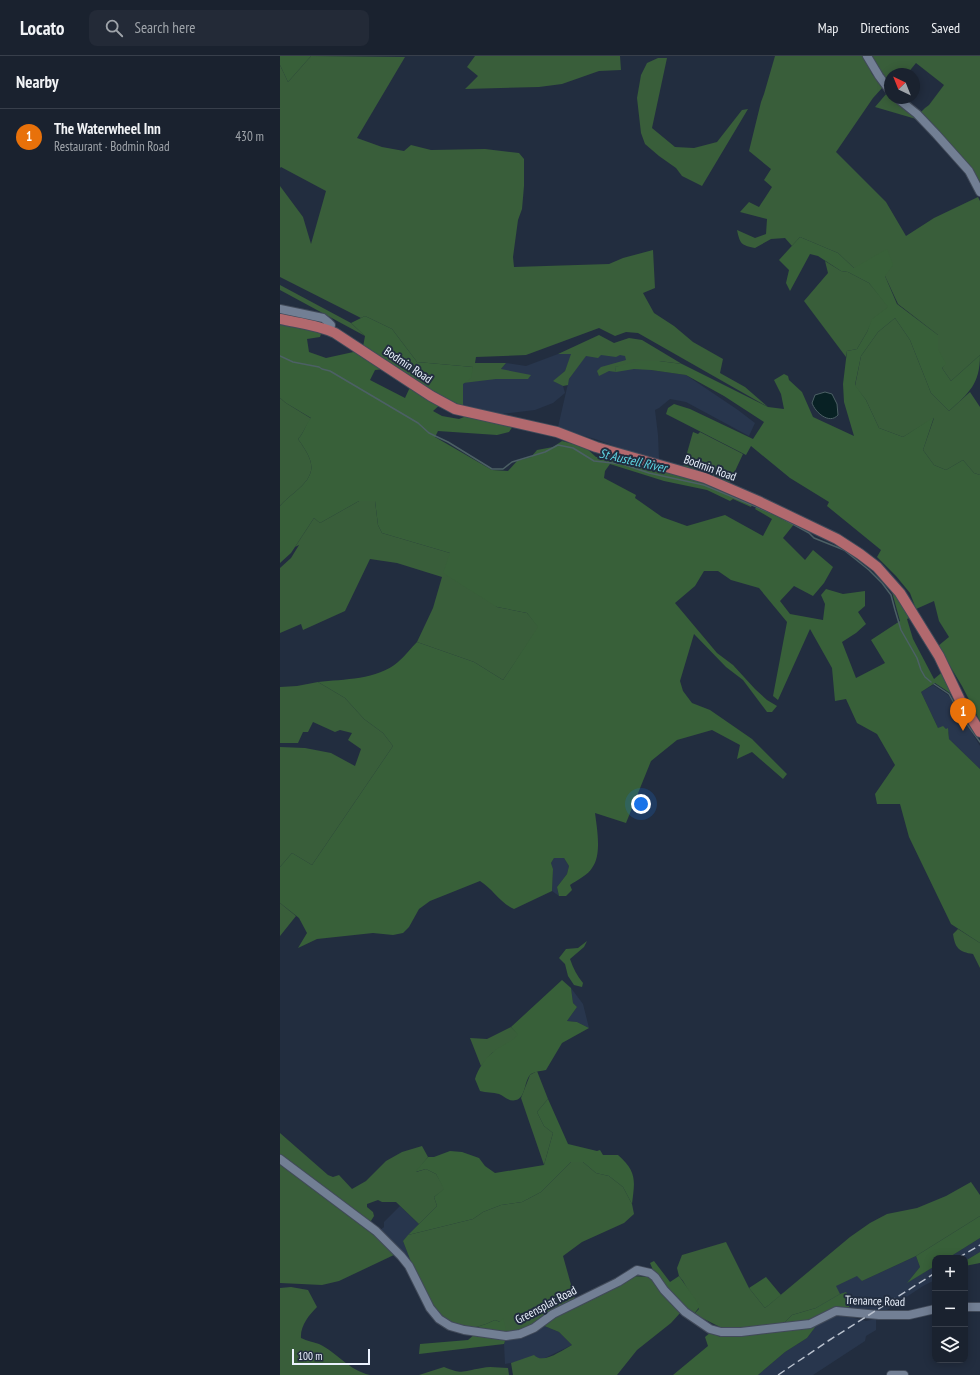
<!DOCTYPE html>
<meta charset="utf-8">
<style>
:root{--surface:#1a222f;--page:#232a37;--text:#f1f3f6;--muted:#9fa4aa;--line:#383f4b;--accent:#b45309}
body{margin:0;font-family:"PT Sans Narrow",sans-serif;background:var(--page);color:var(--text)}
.controls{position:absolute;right:12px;bottom:12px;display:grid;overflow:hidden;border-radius:8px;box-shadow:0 2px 10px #0003}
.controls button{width:36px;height:36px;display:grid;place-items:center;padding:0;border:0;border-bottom:1px solid var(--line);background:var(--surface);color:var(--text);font:20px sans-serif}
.compass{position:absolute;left:604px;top:12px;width:36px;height:36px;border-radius:50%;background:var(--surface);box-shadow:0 2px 10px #0003;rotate:317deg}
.scale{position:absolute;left:12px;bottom:10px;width:78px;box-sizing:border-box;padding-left:4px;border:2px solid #ebf2fe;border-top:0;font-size:11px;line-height:14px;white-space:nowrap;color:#ebf2fe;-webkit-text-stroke:3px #222d3f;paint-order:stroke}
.you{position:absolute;left:361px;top:748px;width:14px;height:14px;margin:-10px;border:3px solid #fff;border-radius:50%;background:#1a73e8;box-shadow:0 0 0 6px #1a73e833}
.badge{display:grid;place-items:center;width:26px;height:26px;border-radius:50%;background:var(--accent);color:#fff;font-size:13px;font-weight:700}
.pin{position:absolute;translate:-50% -33px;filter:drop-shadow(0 1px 2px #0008)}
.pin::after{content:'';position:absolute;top:21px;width:14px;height:12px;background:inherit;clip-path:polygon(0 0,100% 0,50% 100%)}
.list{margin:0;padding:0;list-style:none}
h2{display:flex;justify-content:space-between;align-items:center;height:52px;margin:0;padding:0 16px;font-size:17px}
h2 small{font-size:13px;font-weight:400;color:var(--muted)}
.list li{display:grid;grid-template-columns:26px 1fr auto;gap:12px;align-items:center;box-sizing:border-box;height:56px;padding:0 16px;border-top:1px solid var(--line)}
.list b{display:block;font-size:15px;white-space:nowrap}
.list p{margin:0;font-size:13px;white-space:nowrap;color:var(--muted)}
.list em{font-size:13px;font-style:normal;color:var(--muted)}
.icon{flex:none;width:22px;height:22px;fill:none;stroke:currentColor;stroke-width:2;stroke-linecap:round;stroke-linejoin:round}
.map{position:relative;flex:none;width:700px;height:1319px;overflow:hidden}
header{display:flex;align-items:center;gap:24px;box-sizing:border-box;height:56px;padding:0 20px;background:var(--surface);border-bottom:1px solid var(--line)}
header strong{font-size:19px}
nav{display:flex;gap:22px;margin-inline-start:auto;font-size:14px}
.search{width:280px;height:36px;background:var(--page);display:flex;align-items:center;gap:10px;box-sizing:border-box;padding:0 14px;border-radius:8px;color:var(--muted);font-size:15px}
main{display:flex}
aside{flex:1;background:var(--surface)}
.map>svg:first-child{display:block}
.built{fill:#28364d}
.green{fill:#395e3a}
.forest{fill:#386039}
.water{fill:#082124;stroke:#4c6065}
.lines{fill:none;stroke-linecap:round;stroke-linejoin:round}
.stream{stroke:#4c6065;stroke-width:1.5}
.minor-casing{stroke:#414a59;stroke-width:10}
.major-casing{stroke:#414a59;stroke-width:12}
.minor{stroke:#727f94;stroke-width:8}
.major{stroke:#b2696e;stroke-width:10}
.rail{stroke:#b9c1ce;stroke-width:1.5;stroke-dasharray:8 4;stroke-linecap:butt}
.labels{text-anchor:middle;stroke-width:4;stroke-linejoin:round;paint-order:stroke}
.street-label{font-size:12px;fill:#ebf2fe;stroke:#222d3f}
.water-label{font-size:13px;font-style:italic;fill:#5ed4e2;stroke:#222d3f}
</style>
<header>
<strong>Locato</strong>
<div class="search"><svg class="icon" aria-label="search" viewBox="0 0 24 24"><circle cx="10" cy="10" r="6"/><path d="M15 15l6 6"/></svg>Search here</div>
<nav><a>Map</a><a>Directions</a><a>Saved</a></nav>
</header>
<main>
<aside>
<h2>Nearby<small></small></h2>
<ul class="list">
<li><span class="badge" style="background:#e8710a">1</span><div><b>The Waterwheel Inn</b><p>Restaurant · Bodmin Road</p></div><em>430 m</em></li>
</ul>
</aside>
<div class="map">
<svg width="700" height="1319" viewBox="0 0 700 1319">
<rect width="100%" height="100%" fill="#222d3f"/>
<path class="built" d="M342 292 371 314 406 319 458 354 475 367 469 380 406 346 390 343 379 352 375 354 378 379 379 403H372L357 398 315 383 286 375 278 371 289 323 307 297Z
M278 298H292L285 315 274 325 283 330 285 337 273 347 255 354 213 359 183 352V327L221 313 226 307 246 310Z
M653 629 668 639 674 648 677 647 682 658 680 660 681 663 691 675 700 690V713L669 683V677L666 673 658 672 641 636Z
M274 802H284L289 810 287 818 277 831 279 840 272 835 273 813 271 807Z
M291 932 303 948 309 972 297 966 287 965 297 951 293 947Z
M120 1150 139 1168 123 1185 131 1206 99 1175 104 1171V1166Z
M700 1182V1196L685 1205V1202H668Z
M636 1200 640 1211 628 1226 655 1210V1224L643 1230 610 1252 605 1255 577 1253 575 1254 570 1250H565L526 1265 565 1217 575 1216 582 1225Z
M558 1258 586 1265 596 1263V1274L586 1280 585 1285 533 1319H478L505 1296 527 1282 536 1270 544 1265Z
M262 1269 279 1276 292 1289 263 1303 257 1302 225 1308 224 1288 226 1282Z"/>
<path class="green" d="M31 0 125 1 77 82 102 91 124 95 131 89 151 94 205 93 239 97 244 103V130L242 153 238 164 233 201 234 211 329 208 343 202 373 194 375 232 363 237 374 257 394 270 413 286 443 303 440 317 465 331 488 351 358 277 346 276 335 280 319 272 246 299 196 301 195 307H226L221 313 251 319 248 323H216L183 327 193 311 137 306 112 273 85 260 81 262 0 221V130L23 161 31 188 46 135 1 111 0 112V9L8 26Z
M195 0H340L341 14 319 15 282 28 259 31 185 33 198 20 187 11Z
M495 0H584L592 18 603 31 593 42 556 96 606 146 626 180 654 162 698 141 700 145V299L671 325 662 312 665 308 657 293 658 279 618 248 605 220 574 212 558 197 520 181 512 190 505 182 491 183 475 192C461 189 460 188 457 174L475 182 486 178 487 163 460 156 469 146 479 151 492 131 484 124 491 113 469 95 481 46 484 38Z
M590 0H700V129L643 61 641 56 645 52 649 49 664 29 636 7 627 18H610V31Z
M378 2H387L372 72 395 91 414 92 437 86 462 54 468 53 422 130 402 120 396 112 379 100 365 88 361 77 357 42 361 19 367 7Z
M607 37 610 39V42H614L636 63 595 51Z
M545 205 561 215 568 216 589 227 609 251 593 263 587 276 577 293 567 295 566 301 524 245 548 217Z
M0 229 71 267 85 280 0 234Z
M615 262 630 284 651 337 669 355 690 336 700 351V419L694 417 683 404 666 414 654 409 643 394 654 362 623 381 599 372 586 344 575 330 581 300 598 276Z
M319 279 334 287 349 282 362 284 402 308 379 305 335 311 336 316 329 315 319 320 317 315 321 311 346 304 345 300 340 299 336 301 321 299 318 302 306 300 289 323 288 329 283 330 273 325 285 315 291 298H278Z
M0 342 6 347 32 363C25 369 24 377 18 383 35 407 38 417 14 437 9 441 4 445 0 450Z
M413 376 418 378 420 376 463 398 449 428 403 411Z
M79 445H95L98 469 102 477 170 497 217 551 247 557 259 571 223 624 194 606 137 586 153 552 162 521 117 507 90 503 65 555 23 574 21 568 0 577V512L11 502 19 489 15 491 34 462 40 467Z
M38 626 65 642 84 663 103 677 113 690 32 809 12 797 0 811V691L25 692 51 697 75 710 81 693 68 684 72 677 60 674 55 676 33 666 28 676H23L18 687H0V631L17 630Z
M0 847 16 860 0 880Z
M678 873 700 887V912L693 898C679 896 675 892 673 878Z
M231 971 239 979 233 985 212 997 201 1010 190 982 207 983Z
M257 1015 268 1043 257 1056 264 1070 273 1077 264 1109 241 1042 250 1019Z
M0 1077 48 1119 53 1121 59 1119 72 1133 86 1125 106 1105 122 1096 142 1090 148 1101 136 1116 146 1113 156 1118 165 1133 154 1141 157 1150 139 1168 116 1146H102L98 1144 87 1148V1151L93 1156 94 1160 89 1168 0 1100Z
M291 1106H303L316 1117 329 1120 343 1131 352 1148 354 1158 344 1167 302 1186 283 1200 295 1243 263 1260 252 1270 227 1278 220 1266 215 1264 206 1268 190 1273 167 1266 154 1252 131 1206 123 1185 128 1179 193 1163 203 1156 221 1149 242 1146 261 1136Z
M0 1108 95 1180 116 1198 59 1225 42 1229 0 1227Z
M691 1126 700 1139V1160L636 1200 582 1225 577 1220 556 1230 560 1238 536 1252 512 1259 503 1268 452 1273 440 1271 414 1258 419 1253 403 1225 399 1220 397 1212 402 1199 446 1186 469 1232 485 1252 570 1181 590 1167 607 1158 637 1152 666 1140Z
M351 1220 372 1221 401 1256 391 1267 357 1294 337 1319H233L231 1307 254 1299C263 1309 282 1294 292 1289L279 1276 262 1269 269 1263Z
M11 1231 28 1234 37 1251C29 1259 20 1270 21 1282 27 1285 34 1286 39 1288 58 1297 68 1314 90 1319H0V1232Z
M164 1311C184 1319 182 1315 202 1312 210 1310 219 1312 228 1312L229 1319H139Z"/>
<path class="forest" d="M0 0H31L8 26 0 9Z
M520 181 558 197 574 212 607 193 613 209 605 220 617 248 658 279V293L666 308 662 312 671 325 700 299C700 328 689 337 669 355L651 337 630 284 615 262 598 276 581 300 575 329 586 344 599 372 623 381 654 361 643 394 654 409 666 414 683 404 694 417 700 419V665L682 630 658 590 669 581 659 565 654 545 636 553 630 537 616 520 597 501 601 494 547 450 549 446 510 422 471 390 466 399 386 358 388 352 394 348 410 353 473 383 484 366 444 340 406 319 371 314 354 313 336 316 335 311 359 305H379L402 308 488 351 504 353 501 338 494 324 504 318 508 320 509 324 522 336 533 361 574 380 564 346 563 328 567 295 577 293 587 276 592 263 608 251 589 227 568 216 561 215 538 200 530 198 510 235 506 227 509 214 499 204Z
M85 260 112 273 137 306 193 311 191 322 183 328V352L149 334 83 291 85 280 71 267Z
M0 267 42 275 40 281 27 283 29 296 46 302 78 295 106 313 95 314 90 324 125 342 131 329 162 347 153 355 162 360 179 363 189 359 233 370 229 376 217 379 158 375 155 381 212 414 228 415 237 405 251 401 257 394 273 391 282 385 305 391 316 401H341L417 423 473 447 471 451 453 443 450 445 427 434 384 425 330 408 325 415 324 422 356 439 355 442 382 461 407 470 445 459 483 480 492 463 475 453 477 450H480L515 467 503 482 525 504 533 494 553 511 544 527 533 540 514 530 500 545 510 558 543 564 545 548 541 539 546 533 563 538 585 535V550L578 556 586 568 576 577 562 586 576 622 605 607 591 584 620 565 612 536 616 532 634 560 627 563 633 583 654 623 666 613 673 641 670 637 655 627 641 636 658 672 663 670 666 673 668 672 669 683 700 713V887L671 868 629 781 620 748H597L595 738 615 709 597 678 577 667 566 643 555 645 552 612 530 573 498 644 493 640 507 566 479 532 451 524 438 515H424L415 530 395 547 437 597 453 609 475 633 487 644 497 650 492 656H487L463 624 446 611 414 578 400 625 403 635 412 647 430 654 472 683 507 718 503 723 472 696 457 703 460 689 432 674 397 684 371 705 346 767 315 757C317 773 322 799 312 812 309 818 296 825 290 829L292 834 286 840H279L277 831 287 818 289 810 284 802H274L271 807 273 813 272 835 234 853C220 847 213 833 200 825L150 845 139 853 129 871 123 877 113 879 93 877 37 883 18 892 27 877 19 862 0 847V811L12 797 32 809 113 690 103 677 84 663 65 642 38 626C64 623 97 624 118 606 125 600 131 592 137 586L194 606 223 624 258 571 247 557 217 551 163 517 170 497 102 477 98 469 95 445H79L40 467 34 462 11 497 0 507V450C4 445 9 441 14 437 38 417 35 407 18 383 24 377 25 369 31 362L6 347 0 342Z
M307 885 304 891 290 903C293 912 297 920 303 927L302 931 294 929 288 920 285 908 279 902 286 893 298 892Z
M282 924 291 932 293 947 297 951 287 965 297 966 309 972 282 987 266 1014C261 1015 256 1015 251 1018 244 1024 246 1042 236 1044 229 1046 224 1040 219 1038 213 1036 206 1037 200 1035L195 1023C198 1013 204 1004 212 997 220 990 230 987 238 979L231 971Z
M268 1043 288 1088 317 1095 320 1094 323 1099H338C357 1116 355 1124 352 1148L343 1131 329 1120 316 1117 303 1106H291L261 1136 242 1146 221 1149 203 1156 193 1163 128 1179 157 1150 154 1141 164 1133 156 1118 146 1113 135 1116 148 1101H154L170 1095 182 1096 199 1102 205 1110 215 1117 264 1109 273 1077 264 1070 257 1056Z
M700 1160V1182L668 1202H655V1210L627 1227 640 1211 636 1200Z
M700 1196V1207L685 1210V1205Z
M374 1205 390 1226 399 1220 420 1250 414 1258 404 1253 373 1214 370 1207Z
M486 1221 501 1239 485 1252 469 1232Z
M566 1236 572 1245 569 1251 557 1252 527 1266 503 1268 512 1259 536 1252 560 1238Z
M223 1262 227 1278 190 1273 206 1268 215 1264 220 1266Z
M536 1270 527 1282 505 1296 478 1319H393L428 1290 425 1281 431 1276 440 1281 468 1279Z
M195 1278 226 1282 224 1288 139 1298 140 1288 188 1284Z"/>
<path class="water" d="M545 336 552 338 557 348 558 359C549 369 535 356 532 347L535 339Z"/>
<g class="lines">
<path class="stream" d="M0 300 13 306 39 311 42 313 50 315 138 367 149 377 168 386 212 413H223L232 406 265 396 278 389 293 392 314 405 342 408 369 417 424 429 491 457
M500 461 529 477 534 482 564 494 589 514 602 527 611 539 615 554 621 574 637 602 641 614 645 621 651 626
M654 628 669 638 681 660 700 686"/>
<g class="minor-casing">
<path id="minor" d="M587 0 599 20 610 35
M617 42 637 58 656 78 689 115 700 136
M0 253 43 262 48 266 51 269 50 274
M0 1103 96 1175 121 1200 129 1210 150 1252 159 1263 170 1270 184 1274 226 1280 240 1278 254 1272 273 1258 338 1226 357 1214 370 1217 375 1221 384 1234 405 1256 430 1273 441 1276H461L530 1268 556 1255 599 1259H629L655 1253
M685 1251H700
M611 1319H624"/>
</g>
<g class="major-casing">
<path id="major" d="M0 263C18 267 38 269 55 277L151 340 175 353 277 376 316 391 425 422 478 445 557 483 580 498 597 511 620 537 659 600 680 644 700 676"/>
</g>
<use href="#minor" class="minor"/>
<use href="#major" class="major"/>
<path class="rail" d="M678 1202 700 1189
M498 1319 548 1285 655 1217"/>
</g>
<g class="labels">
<g class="street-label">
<text transform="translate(128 309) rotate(34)" y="4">Bodmin Road</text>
<text transform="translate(430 412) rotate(20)" y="4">Bodmin Road</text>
<text transform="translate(595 1245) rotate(2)" y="4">Trenance Road</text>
<text transform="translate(266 1249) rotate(-28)" y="4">Greensplat Road</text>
</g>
<g class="water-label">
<text transform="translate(353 404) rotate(13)" y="5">St Austell River</text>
</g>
</g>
</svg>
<div class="controls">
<button>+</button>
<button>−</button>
<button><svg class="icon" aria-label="layers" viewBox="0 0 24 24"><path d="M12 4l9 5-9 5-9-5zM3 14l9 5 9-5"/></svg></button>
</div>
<svg class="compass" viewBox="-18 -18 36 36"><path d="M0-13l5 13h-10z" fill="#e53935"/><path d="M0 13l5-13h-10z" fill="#9fa4aa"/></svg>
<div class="scale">100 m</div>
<div class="you"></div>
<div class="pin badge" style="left:683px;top:675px;background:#e8710a">1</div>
</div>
</main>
